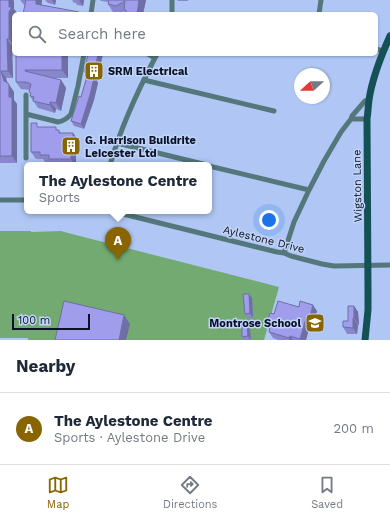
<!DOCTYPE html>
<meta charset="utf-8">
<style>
:root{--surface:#fff;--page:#f6f6f7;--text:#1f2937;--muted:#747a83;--line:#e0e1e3;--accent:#886501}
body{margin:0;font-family:"Work Sans",sans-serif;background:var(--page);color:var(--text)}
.compass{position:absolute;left:294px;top:68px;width:36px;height:36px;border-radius:50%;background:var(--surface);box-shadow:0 1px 3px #0004;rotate:249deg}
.scale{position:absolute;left:12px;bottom:10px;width:78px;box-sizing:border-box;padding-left:4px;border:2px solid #091227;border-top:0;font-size:11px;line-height:14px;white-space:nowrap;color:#091227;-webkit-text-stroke:3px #c2d4f7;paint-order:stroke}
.you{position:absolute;left:269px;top:220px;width:14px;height:14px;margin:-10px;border:3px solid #fff;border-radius:50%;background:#1a73e8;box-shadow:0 0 0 6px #1a73e833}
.badge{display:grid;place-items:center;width:26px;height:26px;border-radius:50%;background:var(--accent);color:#fff;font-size:13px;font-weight:700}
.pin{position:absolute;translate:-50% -33px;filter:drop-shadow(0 1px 2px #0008)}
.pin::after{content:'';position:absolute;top:21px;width:14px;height:12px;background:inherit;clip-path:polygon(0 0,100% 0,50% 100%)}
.popup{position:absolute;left:24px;top:162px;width:188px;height:52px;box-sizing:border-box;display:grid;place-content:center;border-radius:6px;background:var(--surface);filter:drop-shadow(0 1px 3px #0005);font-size:13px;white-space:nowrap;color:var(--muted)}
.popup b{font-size:15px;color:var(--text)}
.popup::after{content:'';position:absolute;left:50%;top:100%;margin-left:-8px;border:8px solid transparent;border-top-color:var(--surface)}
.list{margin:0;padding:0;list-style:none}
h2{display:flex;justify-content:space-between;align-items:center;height:52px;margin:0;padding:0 16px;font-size:17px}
h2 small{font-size:13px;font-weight:400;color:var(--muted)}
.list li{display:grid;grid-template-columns:26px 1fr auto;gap:12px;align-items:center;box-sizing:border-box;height:72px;padding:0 16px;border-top:1px solid var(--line)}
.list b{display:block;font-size:15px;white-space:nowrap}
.list p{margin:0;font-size:13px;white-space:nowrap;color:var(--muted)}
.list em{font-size:13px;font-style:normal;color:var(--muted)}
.icon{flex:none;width:22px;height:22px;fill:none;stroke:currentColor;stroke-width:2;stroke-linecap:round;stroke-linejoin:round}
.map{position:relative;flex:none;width:390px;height:340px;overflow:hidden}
.search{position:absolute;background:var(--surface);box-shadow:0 1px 3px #0004;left:12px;right:12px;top:12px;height:44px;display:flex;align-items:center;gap:10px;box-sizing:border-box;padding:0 14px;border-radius:6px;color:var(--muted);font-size:15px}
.sheet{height:124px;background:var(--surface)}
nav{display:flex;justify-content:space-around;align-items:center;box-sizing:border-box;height:56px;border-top:1px solid var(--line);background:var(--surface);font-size:11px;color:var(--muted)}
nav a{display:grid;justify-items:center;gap:2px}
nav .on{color:var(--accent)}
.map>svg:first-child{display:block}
.green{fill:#72aa72}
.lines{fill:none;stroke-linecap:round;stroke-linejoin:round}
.street{stroke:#54777b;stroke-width:5}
.secondary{stroke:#145157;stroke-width:7}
.wall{fill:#8987cb}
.shaded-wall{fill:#6f6ea5}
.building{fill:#9f9dec;stroke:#6f6ea5}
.labels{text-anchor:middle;stroke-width:3;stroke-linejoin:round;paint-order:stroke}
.poi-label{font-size:11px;font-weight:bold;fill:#091227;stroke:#c2d4f7;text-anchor:start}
.street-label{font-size:11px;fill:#091227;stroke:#c2d4f7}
</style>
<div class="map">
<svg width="390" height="340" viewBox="0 0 390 340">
<rect width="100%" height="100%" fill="#b0c7f5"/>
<path class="green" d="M0 231H31V232L61 231 68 233 279 287 264 340H28V338H0Z"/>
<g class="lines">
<path class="street" d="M172 0V14
M91 14 93 0
M319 14 321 0
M376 49 383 51
M148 54 155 58
M144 80 274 111
M26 95V158
M26 114 58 122C64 121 67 119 71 114L78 86 84 54
M351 119H367
M117 143 207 165
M110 165C121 126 138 90 157 54
M209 166 309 190
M0 200H27
M111 211 277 252 284 253 291 256 322 264 334 266 390 265
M284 253 294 222 309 190 324 161 341 132 351 119 352 116 365 101 369 100"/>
<path class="secondary" d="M365 340 368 310V290L367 119C368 113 368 107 369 100 372 79 381 56 390 36"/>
</g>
<path class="wall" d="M0 0H13L14 1V9L17 13 14 14V46H12L13 78H6L7 82 14 92V100L17 104V163H0Z
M20 0H42V1L25 6Z
M45 0H56L55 5 48 3Z
M72 0H84L83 6 77 5 76 3H74Z
M100 0H146L143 14 126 13 125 11 121 13 113 12 108 4V2L101 1Z
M177 0H188V1H178Z
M16 54H68V78H51L61 80 66 88 61 111 56 109 55 113 38 108 30 96 31 94 29 92 30 90 21 89 16 82Z
M88 54 98 83 94 100 84 129 74 126 71 121 81 97 87 76 84 72Z
M39 127 58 130 61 133H73L78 140V153H76V165H54L52 162H45L43 159H36L31 152Z
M252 298 253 318H248L245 314Z
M354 306 358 312 359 325H358L357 334H347L343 327 348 321Z
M317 311 314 322 311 321 306 340H278L273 338 269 332 270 329 266 325 274 314Z
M250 330 251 340H244L242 337Z"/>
<path class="shaded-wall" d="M9 0H13L14 1V9L17 13 14 14V46L9 39Z
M36 0H42V1L41 12 36 4Z
M52 0H56L55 5Z
M79 0H84L83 6Z
M139 0H146L143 14H137Z
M7 39 12 46 13 78 8 71Z
M62 54H68V78L62 70Z
M98 54H103L97 82 98 83 94 100 84 129 81 124 93 78Z
M1 71 6 78 9 88 4 81Z
M61 80 66 88 61 111 56 103Z
M8 83 14 92V100L17 104V163L12 156Z
M50 102 56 109 55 113 50 105Z
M73 133 78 140V153L73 146Z
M71 146 76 153V165H75L71 159Z
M249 294 252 298 253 318 250 313Z
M313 305 317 311 314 322 310 316Z
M354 306 358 312 359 325 354 318Z
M124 315 130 324 126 340H119Z
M307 315 311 321 306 340H301L300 339Z
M353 318 358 325 357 334 353 328Z
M247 326 250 330 251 340 248 336Z
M290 336 293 340H290L289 338Z"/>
<path class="building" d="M0 0H9V7H12L9 12V39H7L8 71H1L4 81 8 83 9 85V97H12V156H0Z
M26 0H36V4L79 12 78 14H23Z
M109 0H139L137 14H126V10H124L125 1 116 6 108 4Z
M16 54H62V70H25V71L61 80 56 103 50 102V105L33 101 34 97 30 96 31 93 29 92 31 84 26 82H16Z
M88 54H98L93 78H94L90 95 81 124 71 121 79 96 81 97 88 73 84 72Z
M31 123H37V127H56V130H59V133H73V146H71V159H49V155H40V152H31Z
M243 294H249L250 313 245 314Z
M64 301 124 315 119 340H55Z
M278 301 299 307 300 301 313 305 310 316 307 315 300 339 290 336 289 338 269 332 270 326 266 325 270 313 274 314Z
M348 306H354V318H353V328L343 327V321H348Z
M242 326H247L248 336 242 337Z"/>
<defs>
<g id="building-square" transform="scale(1)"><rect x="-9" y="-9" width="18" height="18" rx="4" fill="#886501" stroke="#c2d4f7"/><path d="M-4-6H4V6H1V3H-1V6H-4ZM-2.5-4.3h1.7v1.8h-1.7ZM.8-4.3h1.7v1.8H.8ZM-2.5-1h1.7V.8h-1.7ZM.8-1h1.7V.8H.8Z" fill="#fff"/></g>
<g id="school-square" transform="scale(1)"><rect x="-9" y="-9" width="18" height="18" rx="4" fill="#886501" stroke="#c2d4f7"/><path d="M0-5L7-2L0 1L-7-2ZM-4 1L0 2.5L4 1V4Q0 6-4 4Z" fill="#fff"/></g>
</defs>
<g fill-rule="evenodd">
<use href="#building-square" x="94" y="71"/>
<use href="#building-square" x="71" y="146"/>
<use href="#school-square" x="315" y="323"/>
</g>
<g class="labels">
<g class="poi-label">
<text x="108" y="75">SRM Electrical</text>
<text x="85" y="144">G. Harrison Buildrite<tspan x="85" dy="13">Leicester Ltd</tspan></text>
<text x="301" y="327" text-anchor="end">Montrose School</text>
</g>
<g class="street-label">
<text transform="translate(357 186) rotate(-91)" y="4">Wigston Lane</text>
<text transform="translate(264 239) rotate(14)" y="4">Aylestone Drive</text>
</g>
</g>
</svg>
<svg class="compass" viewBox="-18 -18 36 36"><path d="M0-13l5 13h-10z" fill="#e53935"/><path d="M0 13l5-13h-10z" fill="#747a83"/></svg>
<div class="scale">100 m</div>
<div class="you"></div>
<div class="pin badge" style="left:118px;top:260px">A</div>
<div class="popup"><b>The Aylestone Centre</b>Sports</div>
<div class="search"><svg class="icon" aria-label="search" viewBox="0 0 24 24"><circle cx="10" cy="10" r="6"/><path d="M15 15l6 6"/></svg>Search here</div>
</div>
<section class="sheet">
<h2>Nearby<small></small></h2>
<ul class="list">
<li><span class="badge">A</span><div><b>The Aylestone Centre</b><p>Sports · Aylestone Drive</p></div><em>200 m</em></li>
</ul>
</section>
<nav>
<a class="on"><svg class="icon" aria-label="map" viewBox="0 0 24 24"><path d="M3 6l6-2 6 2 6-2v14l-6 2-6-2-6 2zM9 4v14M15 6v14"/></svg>Map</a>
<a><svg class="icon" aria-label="directions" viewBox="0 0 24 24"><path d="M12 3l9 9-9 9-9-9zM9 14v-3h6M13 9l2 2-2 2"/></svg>Directions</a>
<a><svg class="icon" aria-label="saved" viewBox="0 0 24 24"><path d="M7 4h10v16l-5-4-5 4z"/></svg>Saved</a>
</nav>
